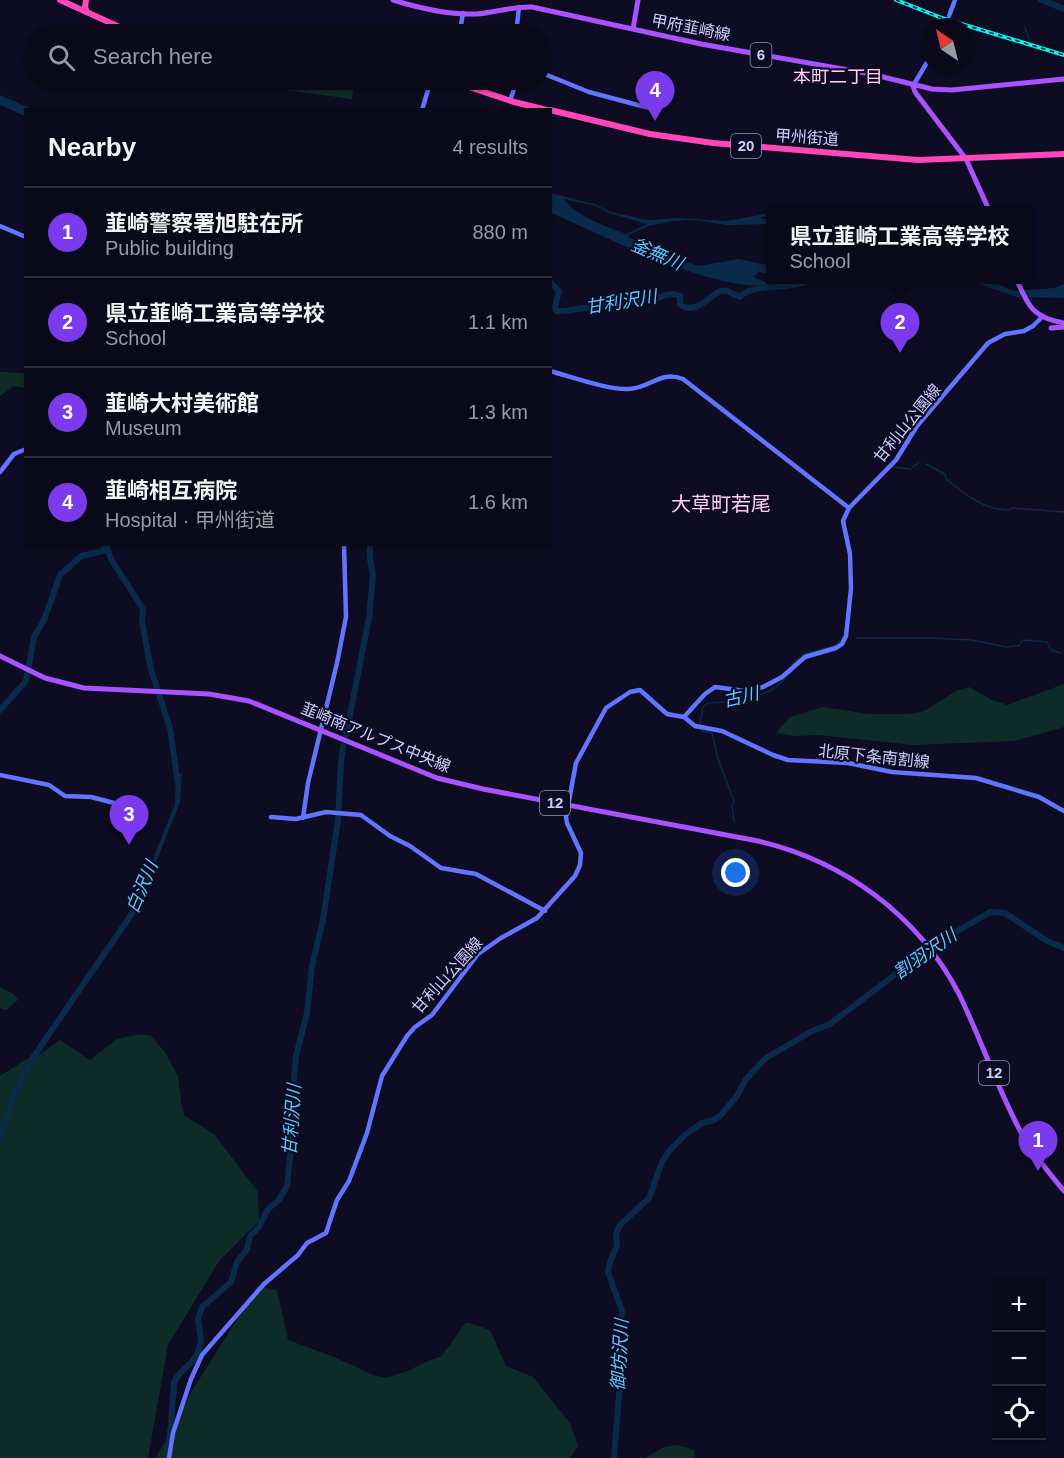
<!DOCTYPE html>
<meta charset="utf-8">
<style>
:root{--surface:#0a091a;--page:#181727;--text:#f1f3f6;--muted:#999aa2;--line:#2a2a39;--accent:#7c3aed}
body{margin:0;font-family:Helvetica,"Noto Sans JP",sans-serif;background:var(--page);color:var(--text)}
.controls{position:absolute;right:18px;bottom:18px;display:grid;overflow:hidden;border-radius:0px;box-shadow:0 2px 4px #0004}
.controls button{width:54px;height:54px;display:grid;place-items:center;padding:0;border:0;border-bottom:2px solid var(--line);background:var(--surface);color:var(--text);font:30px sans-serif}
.compass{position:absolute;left:920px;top:18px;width:54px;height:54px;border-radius:50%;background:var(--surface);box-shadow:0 2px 4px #0004;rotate:325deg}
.you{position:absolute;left:736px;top:873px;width:21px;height:21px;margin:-15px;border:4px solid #fff;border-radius:50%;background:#1a73e8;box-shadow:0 0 0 9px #1a73e833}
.badge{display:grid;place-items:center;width:39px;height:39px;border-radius:50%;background:var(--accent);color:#fff;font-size:20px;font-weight:700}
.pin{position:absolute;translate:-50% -50px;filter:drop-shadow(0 2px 3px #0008)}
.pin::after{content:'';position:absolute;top:32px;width:21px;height:18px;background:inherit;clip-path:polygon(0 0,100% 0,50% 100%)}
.popup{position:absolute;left:766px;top:206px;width:267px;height:78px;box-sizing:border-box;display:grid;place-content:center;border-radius:0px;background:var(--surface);filter:drop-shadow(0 2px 4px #0005);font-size:20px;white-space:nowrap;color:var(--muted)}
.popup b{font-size:22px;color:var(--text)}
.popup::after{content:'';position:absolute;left:50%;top:100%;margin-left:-12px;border:12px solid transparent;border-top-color:var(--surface)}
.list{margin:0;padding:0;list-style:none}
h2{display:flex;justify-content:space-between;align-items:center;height:78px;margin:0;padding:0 24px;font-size:26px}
h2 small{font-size:20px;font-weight:400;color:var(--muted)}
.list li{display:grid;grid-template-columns:39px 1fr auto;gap:18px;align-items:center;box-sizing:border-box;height:90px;padding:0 24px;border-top:2px solid var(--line)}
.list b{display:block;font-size:22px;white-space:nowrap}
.list p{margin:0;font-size:20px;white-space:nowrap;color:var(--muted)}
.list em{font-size:20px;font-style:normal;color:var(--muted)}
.icon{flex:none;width:33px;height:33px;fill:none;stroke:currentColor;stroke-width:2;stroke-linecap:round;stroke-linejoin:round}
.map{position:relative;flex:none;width:1064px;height:1458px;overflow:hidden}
.search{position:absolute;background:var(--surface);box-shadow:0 2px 4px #0004;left:24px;top:24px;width:528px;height:66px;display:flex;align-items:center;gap:15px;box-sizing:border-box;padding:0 21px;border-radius:33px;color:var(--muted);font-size:22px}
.panel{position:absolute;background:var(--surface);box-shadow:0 2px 4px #0004;left:24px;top:108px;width:528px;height:438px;border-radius:0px}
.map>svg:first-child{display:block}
.green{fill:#0e2c27}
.water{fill:#092a48;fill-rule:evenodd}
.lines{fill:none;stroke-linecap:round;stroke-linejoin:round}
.stream{stroke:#092a48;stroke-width:1.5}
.river{stroke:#092a48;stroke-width:6}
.secondary{stroke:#6374ff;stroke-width:4.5}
.primary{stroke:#a853ff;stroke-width:5}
.highway{stroke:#ff47b8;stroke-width:6}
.rail-casing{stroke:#00f7ef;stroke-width:4}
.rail{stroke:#0d0c22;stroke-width:1.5;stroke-dasharray:4.5;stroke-linecap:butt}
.labels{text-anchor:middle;stroke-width:4.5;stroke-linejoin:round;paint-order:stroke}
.shield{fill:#0d0c22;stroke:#9393bd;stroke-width:1.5}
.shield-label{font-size:15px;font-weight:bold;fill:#cccdff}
.street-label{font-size:16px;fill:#cccdff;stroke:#0d0c22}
.neighbourhood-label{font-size:18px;fill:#ffcef4;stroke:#0d0c22}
.water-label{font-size:18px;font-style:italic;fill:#5ac9ff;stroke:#0d0c22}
.quarter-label{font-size:20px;fill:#ffcef4;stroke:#0d0c22}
</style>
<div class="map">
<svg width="1064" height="1458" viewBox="0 0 1064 1458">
<rect width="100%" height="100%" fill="#0d0c22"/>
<path class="green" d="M249 80H340L354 84 352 99 249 85Z
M0 372 25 373V388L14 386 0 396Z
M1064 684V727L1014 741 913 745 819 735 795 736 776 733 790 717 823 707 869 714H910L924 711 956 691 969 687 992 700 1007 705Z
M0 987 14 994 18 1000 6 1010 0 1008Z
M141 1034 151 1036 165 1052 178 1076 182 1108 185 1116 214 1134 258 1192 259 1221 219 1261 168 1345 148 1458H0V1076L27 1059 39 1055 60 1040 90 1060 117 1039Z
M258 1286 277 1290 288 1340 334 1357 373 1375 386 1378 408 1371 423 1363 442 1356 466 1322 490 1330 506 1366 533 1377 570 1423 578 1446 570 1458H156L193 1389Z
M677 1445 694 1450 695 1458H645L664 1447Z"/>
<path class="water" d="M0 95 32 109 26 110 25 116 0 105Z
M551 193 597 205 610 212 649 220 675 218 727 221 771 213V215L759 218 771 220V224L727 225 695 220 673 221 649 226 630 234 628 237 664 254 698 266 739 259 771 266V274L759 272 753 277 765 282 778 280C741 306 593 231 552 213L551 211ZM563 199 596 206 609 213 647 224 626 234C603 225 580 218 563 199Z
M968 280H988L1014 291 1054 288 1064 284V298L1017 297Z
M182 773 180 802 141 900 137 899 175 804 176 776Z"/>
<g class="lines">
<path class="stream" d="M1025 28 1029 39
M209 80H210
M926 464 946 475 945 478C963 493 985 511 1010 510L1012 508 1064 512
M893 467 911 469
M913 467 918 463
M856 638H931L972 640 1006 647 1019 646 1023 640 1047 642 1051 650 1060 653
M792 664 804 654 834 646 843 638
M700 724 703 707 708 703 726 702 734 697 763 694 775 688 793 671
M701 729 702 731 712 733 718 759 734 801 732 806 734 822"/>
<path class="river" d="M1041 0 1064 9
M550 282 559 291 555 307 556 311H563L658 298 665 295 674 294 680 296V304C692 316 709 298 720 291H727L740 297C754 282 789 291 809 280
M106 544 111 559 143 609 142 621 151 670 170 728 178 784
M0 710 26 681 34 637 44 620 60 575 81 556 103 551 105 544
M346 735 369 618 373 576 370 559V544
M0 1139 14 1095 32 1059 133 912 141 892
M167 1458 171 1424 174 1382 180 1373 192 1362 198 1352 201 1340 198 1319 202 1307 231 1282 237 1262 247 1249 250 1236 259 1227 268 1209 279 1200 287 1186 295 1111 294 1078 296 1056 307 1013 312 966 323 920 338 820 341 762 343 746
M614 1458 620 1382 619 1337 622 1311 608 1272 610 1262 617 1246 616 1235 620 1225 649 1198 662 1162 669 1151 686 1134 702 1123 714 1120 721 1115 737 1096 746 1079 766 1058 812 1031 830 1024 934 945 990 912 1005 913 1047 941 1064 948"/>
<path class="secondary" d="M949 16 955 0
M946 27V26
M455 34 461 25 463 13
M516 34 519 7
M542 73 589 92 653 109
M913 86 929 59
M510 101 517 80
M422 110 431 80
M0 226 26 237
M550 371C572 377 608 390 629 389 651 388 660 370 683 379L849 508
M0 472 14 454 26 449
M684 717 695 726 722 731 773 755 788 760 848 763 892 772 976 778 1039 797 1064 811
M0 775 49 785 65 796 91 797 118 804
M271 817 296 819 326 812 361 815 390 836 410 846 441 868 476 874 545 911
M303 818 308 783 337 663 346 617 344 544
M169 1458 173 1433 191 1379 202 1355 264 1284 298 1255 307 1243 326 1233 337 1200 349 1181 367 1133 382 1076 407 1036 415 1027 432 1015 478 954 501 938 537 918 575 876 580 865 581 853 567 823 566 817 576 763 606 708 630 692 640 690 667 714 684 717 705 694 715 687 745 691 763 687 782 677 805 657 836 648 842 644 846 636 851 589 850 554 843 521 849 508 896 460 917 426 988 343 1005 334 1024 331 1033 326 1042 317"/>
<path class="primary" d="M393 0C419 8 449 15 476 14 495 13 512 6 532 7L701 44 871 74 932 89 952 90 1064 79
M633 29 638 0
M913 86 915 92 966 159 989 210
M1017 280C1028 307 1034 318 1064 323
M1051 328 1064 327
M0 656 45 678 84 688 209 694 249 701 437 778 483 789 758 841C844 861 918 915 959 994 982 1041 998 1091 1023 1136 1035 1156 1049 1173 1064 1191"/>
<path class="highway" d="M60 0 135 34
M86 0 85 7 87 12
M448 80 514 102 547 110
M550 110 650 134 713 143 918 160 1064 154"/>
<g class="rail-casing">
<path id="rail" d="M896 0 942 18 1064 55"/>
</g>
<use href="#rail" class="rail"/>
</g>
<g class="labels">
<g class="shield">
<rect x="750.5" y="43" width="21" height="24" rx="4.5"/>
<rect x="731" y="134" width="30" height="24" rx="4.5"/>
<rect x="540" y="791" width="30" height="24" rx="4.5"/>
<rect x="979" y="1061" width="30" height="24" rx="4.5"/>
</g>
<g class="shield-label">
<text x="761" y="60">6</text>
<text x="746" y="151">20</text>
<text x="555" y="808">12</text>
<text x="994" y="1078">12</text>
</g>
<g class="street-label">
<text transform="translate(691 27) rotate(11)" y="6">甲府韮崎線</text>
<text transform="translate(807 137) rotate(4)" y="6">甲州街道</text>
<text transform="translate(907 423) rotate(-51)" y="6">甘利山公園線</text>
<text transform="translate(376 737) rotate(22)" y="6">韮崎南アルプス中央線</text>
<text transform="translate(874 756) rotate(6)" y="6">北原下条南割線</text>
<text transform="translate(447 975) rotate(-48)" y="6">甘利山公園線</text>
</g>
<g class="neighbourhood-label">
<text x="838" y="83">本町二丁目</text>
</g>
<g class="water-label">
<text transform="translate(657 254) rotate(23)" y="6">釜無川</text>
<text transform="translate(621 302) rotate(-9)" y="6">甘利沢川</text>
<text transform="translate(741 697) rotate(-13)" y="6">古川</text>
<text transform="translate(142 887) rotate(-67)" y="6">白沢川</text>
<text transform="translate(925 954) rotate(-35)" y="6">割羽沢川</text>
<text transform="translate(292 1120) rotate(-86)" y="6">甘利沢川</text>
<text transform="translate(620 1355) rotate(-87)" y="6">御坊沢川</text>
</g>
<g class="quarter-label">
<text x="721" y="511">大草町若尾</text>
</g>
</g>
</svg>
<div class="controls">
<button>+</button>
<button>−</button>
<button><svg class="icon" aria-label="locate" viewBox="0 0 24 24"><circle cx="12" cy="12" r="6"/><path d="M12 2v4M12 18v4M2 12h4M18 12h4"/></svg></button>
</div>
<svg class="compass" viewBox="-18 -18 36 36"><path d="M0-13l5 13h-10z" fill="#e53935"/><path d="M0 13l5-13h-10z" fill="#999aa2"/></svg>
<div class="you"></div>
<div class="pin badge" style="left:1038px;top:1171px">1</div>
<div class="pin badge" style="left:900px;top:353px">2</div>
<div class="popup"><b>県立韮崎工業高等学校</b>School</div>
<div class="pin badge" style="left:129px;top:845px">3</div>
<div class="pin badge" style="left:655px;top:121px">4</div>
<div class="search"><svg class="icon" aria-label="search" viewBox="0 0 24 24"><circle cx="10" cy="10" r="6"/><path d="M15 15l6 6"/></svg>Search here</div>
<section class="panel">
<h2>Nearby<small>4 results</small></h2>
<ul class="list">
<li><span class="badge">1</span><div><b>韮崎警察署旭駐在所</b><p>Public building</p></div><em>880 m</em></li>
<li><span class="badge">2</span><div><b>県立韮崎工業高等学校</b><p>School</p></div><em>1.1 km</em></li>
<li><span class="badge">3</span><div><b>韮崎大村美術館</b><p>Museum</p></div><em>1.3 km</em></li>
<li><span class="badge">4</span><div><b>韮崎相互病院</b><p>Hospital · 甲州街道</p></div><em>1.6 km</em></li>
</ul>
</section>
</div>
